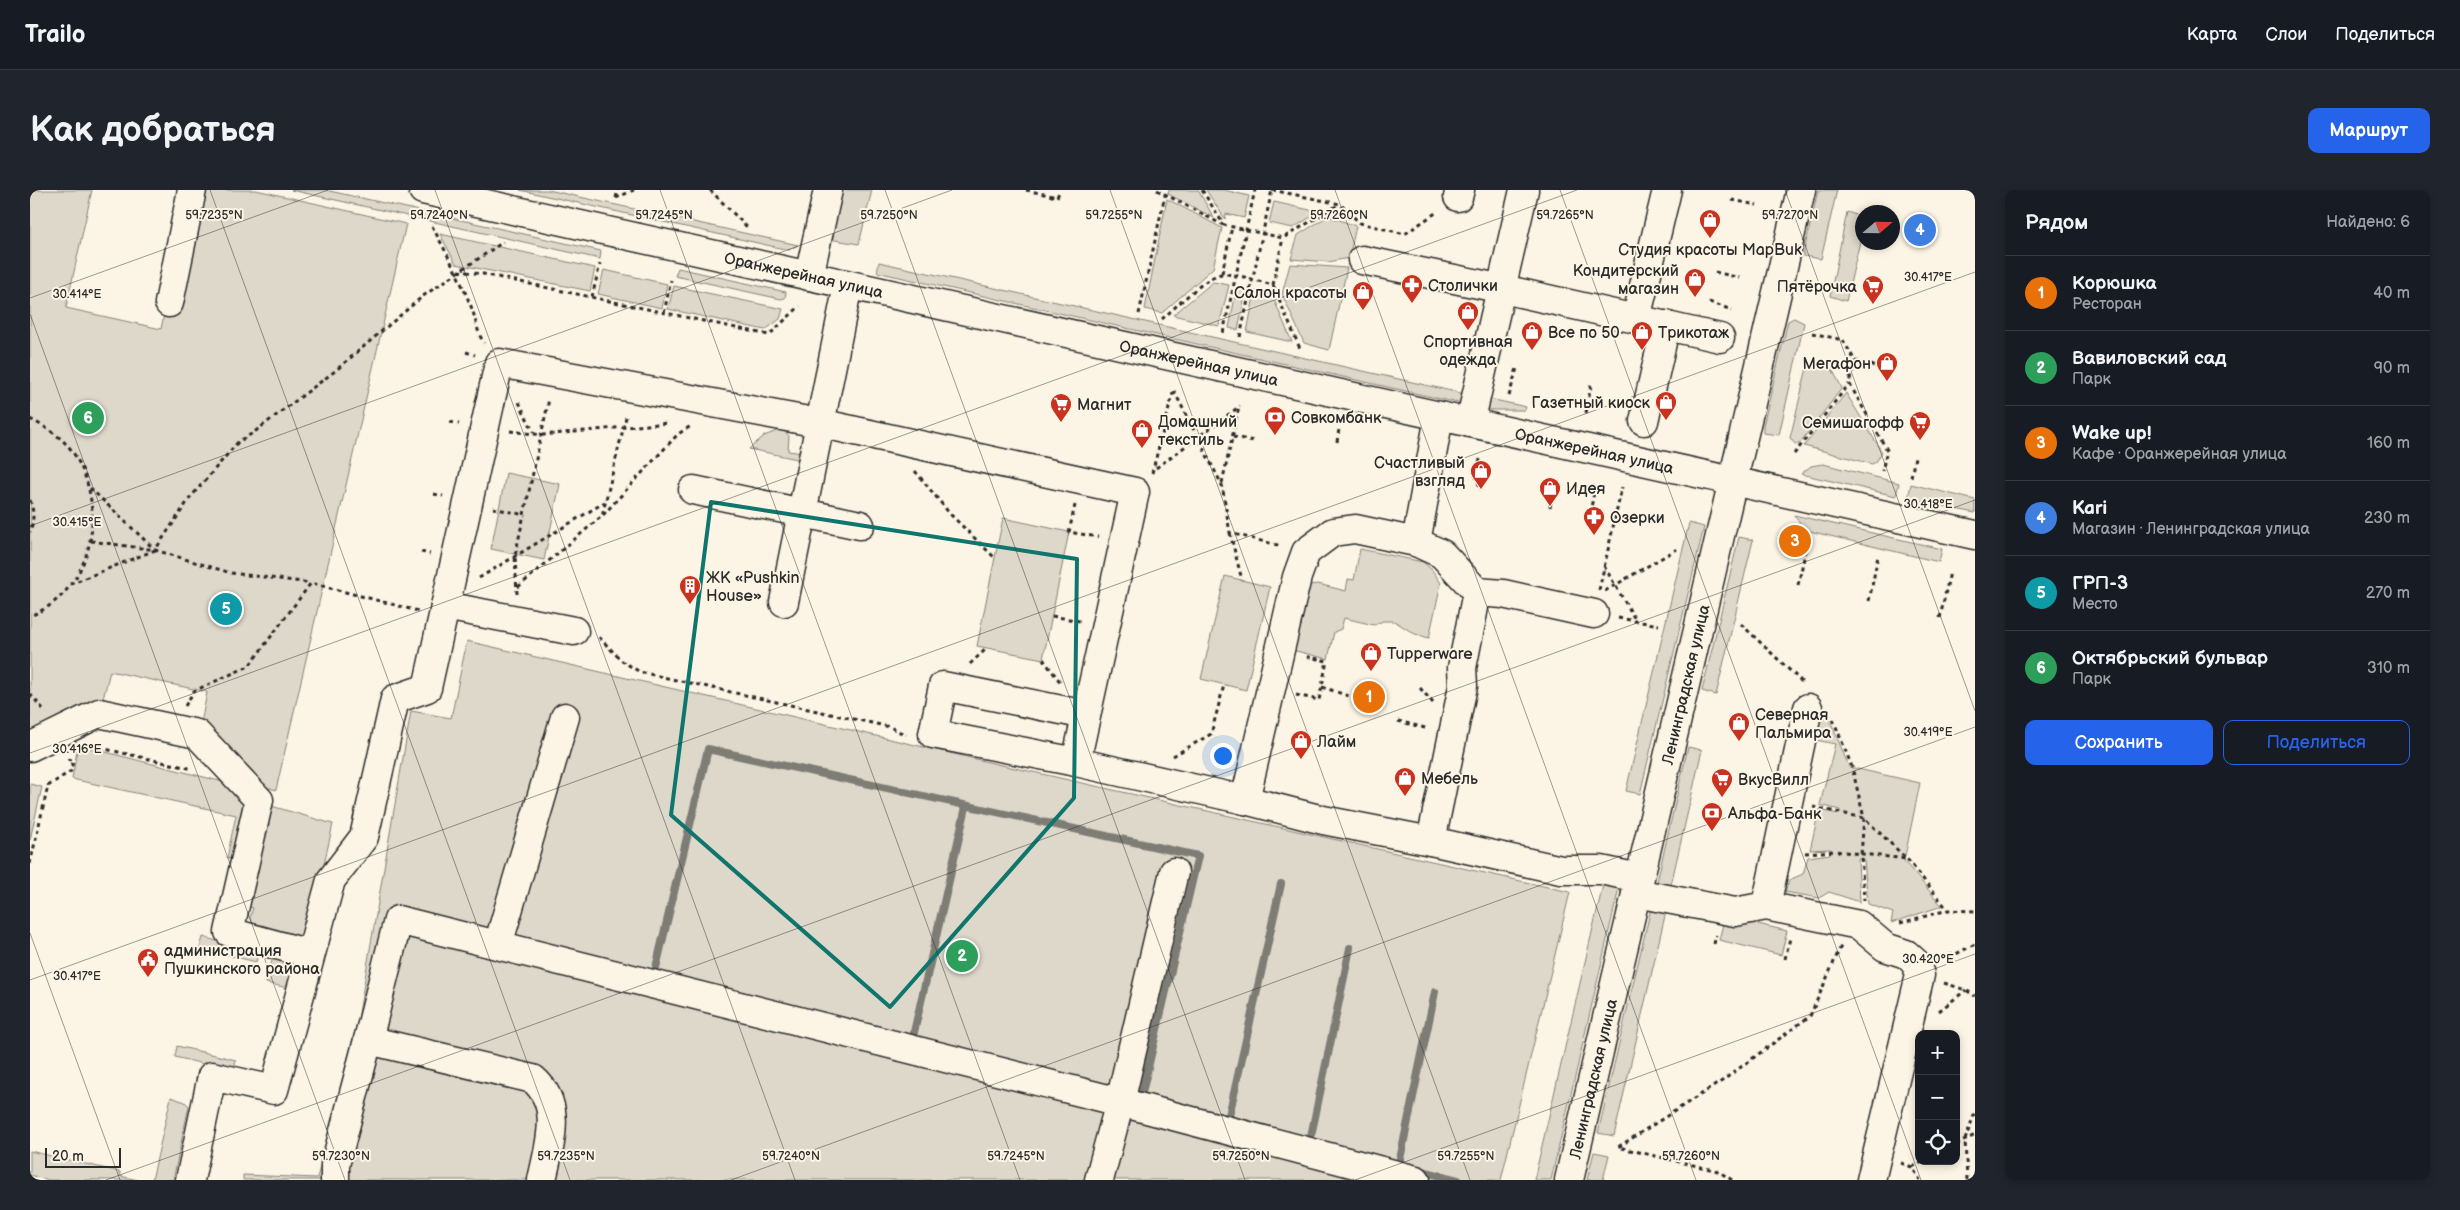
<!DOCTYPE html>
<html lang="ru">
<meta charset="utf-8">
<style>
:root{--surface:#171b24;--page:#20242c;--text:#f1f3f6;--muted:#9ea1a6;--line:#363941;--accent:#2563eb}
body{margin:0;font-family:"Balsamiq Sans",sans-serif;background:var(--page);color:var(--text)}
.controls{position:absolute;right:15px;bottom:15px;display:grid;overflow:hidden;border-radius:10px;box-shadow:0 2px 8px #0003}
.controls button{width:45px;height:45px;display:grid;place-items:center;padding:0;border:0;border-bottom:1px solid var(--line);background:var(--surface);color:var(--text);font:25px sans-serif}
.compass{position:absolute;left:1825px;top:15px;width:45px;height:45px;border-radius:50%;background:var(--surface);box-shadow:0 2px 8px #0003;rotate:70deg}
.scale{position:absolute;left:15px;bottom:12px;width:76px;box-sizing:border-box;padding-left:5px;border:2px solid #2b2b2b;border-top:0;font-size:14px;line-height:18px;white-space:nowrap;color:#2b2b2b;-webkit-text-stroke:4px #fcf5e5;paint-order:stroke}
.you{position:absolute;left:1192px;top:565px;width:18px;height:18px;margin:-12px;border:4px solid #fff;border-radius:50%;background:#1a73e8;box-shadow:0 0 0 8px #1a73e833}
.badge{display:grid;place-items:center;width:32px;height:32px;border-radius:50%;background:var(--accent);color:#fff;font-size:16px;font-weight:700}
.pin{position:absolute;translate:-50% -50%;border:2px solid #fff;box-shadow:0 1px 5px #0006}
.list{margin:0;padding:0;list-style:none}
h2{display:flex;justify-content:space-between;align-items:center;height:65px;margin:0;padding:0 20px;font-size:21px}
h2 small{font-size:16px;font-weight:400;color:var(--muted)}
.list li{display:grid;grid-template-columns:32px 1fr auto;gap:15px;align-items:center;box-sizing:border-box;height:75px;padding:0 20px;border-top:1px solid var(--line)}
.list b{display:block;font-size:19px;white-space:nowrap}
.list p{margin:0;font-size:16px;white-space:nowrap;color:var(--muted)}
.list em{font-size:16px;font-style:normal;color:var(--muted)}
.actions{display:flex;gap:10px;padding:15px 20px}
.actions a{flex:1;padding:11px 0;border:1px solid var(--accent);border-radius:10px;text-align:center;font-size:18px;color:var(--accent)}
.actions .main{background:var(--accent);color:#fff}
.icon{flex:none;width:28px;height:28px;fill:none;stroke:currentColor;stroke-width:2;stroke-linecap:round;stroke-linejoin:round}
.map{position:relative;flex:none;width:1945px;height:990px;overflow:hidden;border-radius:10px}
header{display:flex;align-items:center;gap:30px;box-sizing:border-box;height:70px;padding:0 25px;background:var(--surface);border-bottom:1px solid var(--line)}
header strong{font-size:24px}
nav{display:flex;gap:28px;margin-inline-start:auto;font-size:18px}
.intro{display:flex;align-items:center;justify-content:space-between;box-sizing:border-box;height:120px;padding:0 30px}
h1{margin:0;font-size:35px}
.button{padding:12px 22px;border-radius:10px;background:var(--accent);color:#fff;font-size:18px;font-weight:700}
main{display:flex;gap:30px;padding:0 30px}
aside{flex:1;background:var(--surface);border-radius:10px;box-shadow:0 2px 8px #0003}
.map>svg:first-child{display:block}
.green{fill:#ded8ca;stroke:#84827a}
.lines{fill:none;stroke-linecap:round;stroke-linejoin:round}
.stream{stroke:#7d7b74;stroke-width:8}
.minor-casing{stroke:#2b2b2b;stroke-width:31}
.path{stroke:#2b2b2b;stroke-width:3;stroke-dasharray:4 4;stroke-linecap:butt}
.minor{stroke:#fcf5e5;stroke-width:28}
.marked{fill:none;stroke:#0f766e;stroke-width:4;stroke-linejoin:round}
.ticks{fill:none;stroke:#2b2b2b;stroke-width:1;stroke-opacity:0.45}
.labels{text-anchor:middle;stroke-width:4;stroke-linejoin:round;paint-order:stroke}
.poi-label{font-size:16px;fill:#2b2b2b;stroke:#fcf5e5;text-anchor:start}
.street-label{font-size:16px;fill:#2b2b2b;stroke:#fcf5e5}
.ticks-label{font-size:12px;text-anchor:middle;fill:#2b2b2b;stroke:#fcf5e5;stroke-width:4;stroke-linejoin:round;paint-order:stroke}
</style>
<header>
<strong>Trailo</strong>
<nav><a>Карта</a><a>Слои</a><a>Поделиться</a></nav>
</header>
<div class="intro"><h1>Как добраться</h1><a class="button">Маршрут</a></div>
<main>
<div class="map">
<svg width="1945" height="990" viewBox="0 0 1945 990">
<rect width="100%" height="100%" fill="#fcf5e5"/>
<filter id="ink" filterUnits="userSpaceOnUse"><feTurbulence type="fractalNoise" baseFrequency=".02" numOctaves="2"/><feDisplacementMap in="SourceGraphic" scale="10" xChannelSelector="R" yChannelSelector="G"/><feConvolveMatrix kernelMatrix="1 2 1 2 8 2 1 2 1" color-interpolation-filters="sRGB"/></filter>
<g filter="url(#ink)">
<path class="green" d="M0 0H62L36 118 131 139 160 0H226L376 34 246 600 226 594 171 534 177 502 80 481 73 509 0 544Z
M261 0H295L571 61 570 69Z
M490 0H518L768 55 759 60Z
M805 0H842L829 54 799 49Z
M1139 0H1168L1184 28 1138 4Z
M1176 0H1194L1219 6 1214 28 1196 24 1195 29Z
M1788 0H1807L1791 69 1773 66Z
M1137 9 1192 38 1183 78 1132 123 1115 119Z
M1244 12 1289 22 1263 38 1239 33Z
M1817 22 1832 27V43L1816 111 1800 106Z
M1298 26 1326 36 1319 68 1298 72 1261 69 1268 45Z
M410 44 565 78 560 101 426 74Z
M849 72 1435 204 1433 214 847 82Z
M1260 74 1317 78 1299 160 1274 153 1252 104Z
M648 78 756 102 755 108 751 109 645 86Z
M574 80 637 94 632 118 568 104Z
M1183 92 1199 95 1189 136 1143 125Z
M644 96 753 119 750 129 735 140 638 119Z
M1207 97 1216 100 1208 140 1199 138Z
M1225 101 1242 105 1262 152 1217 142Z
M1764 128 1774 133 1749 245 1733 243V236L1758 131Z
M1787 172 1802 179 1812 198 1769 254H1765L1760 248 1777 178Z
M1816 203 1852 262 1846 272 1842 274 1774 256Z
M1460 209 1496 217 1495 220H1458Z
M752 239 759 246 758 261 773 263 772 270 719 259 734 246Z
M1793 274 1869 293 1866 306 1771 284 1781 276Z
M476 283 530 294 514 370 461 359Z
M1881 294 1945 310V323L1878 309Z
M1764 325 1912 359 1909 372 1775 340Z
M973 328 1039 342 1013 469 947 456Z
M1659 333 1674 337 1610 604 1596 601Z
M1709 347 1723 350 1686 505 1672 501Z
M1330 359 1393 372 1402 380 1411 393 1399 448 1385 444 1364 431H1353L1344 435 1314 428 1311 439 1304 442 1298 469 1262 460 1279 395 1288 394 1316 401 1318 389 1324 390Z
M1195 386 1240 397 1216 500 1171 489Z
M437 451 967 574 1540 702 1471 990H213V985L287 988 328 829 381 521 421 528Z
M1786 511 1796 520 1819 577 1890 593 1874 671 1912 716 1861 733 1863 723 1838 714 1834 670 1828 669 1830 712 1799 702 1789 708 1755 702 1759 690 1773 684 1778 667 1800 664 1801 659 1780 660 1789 620 1809 624 1810 620 1790 615 1805 554 1781 549Z
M48 555 213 597 218 610 209 671 197 668 206 625 42 589Z
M1658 557 1672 560 1640 699 1626 696Z
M0 594 12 597 0 650Z
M238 615 303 634 279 742 275 748 225 737 220 728 223 718 213 715Z
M1573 695 1589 698 1521 990H1504Z
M1621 718 1636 721 1584 946 1568 943Z
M1695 726 1757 741 1751 765 1689 750Z
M173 747 228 763 226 772 170 758Z
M243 767 260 772 267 779 258 798 236 793Z
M147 856 206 870 203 881 145 867Z
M141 907 155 912 159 916 143 990H122Z
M0 961 90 982V986L108 990H19L0 985Z
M1564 962 1579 965 1573 990H1557Z"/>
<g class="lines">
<path class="stream" d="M624 786 678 559 1168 666 1111 907 1116 908
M884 842 936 617
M1198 930 1251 694
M1280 951 1320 758
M1369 974 1405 802
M1388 980 1428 990"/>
<g class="minor-casing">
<g id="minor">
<path id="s1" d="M393 0 1945 345"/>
<path d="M1428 7 1430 0"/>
<path d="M1332 70 1473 99 1690 148"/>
<path d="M779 86 798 0"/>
<path d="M139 113 162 0"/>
<path d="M1606 129 1637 0"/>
<path d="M1614 231 1636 135"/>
<path d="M1440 233 1494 0"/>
<path d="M663 300 830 335"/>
<path d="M1447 402 1473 404 1564 424"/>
<path d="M754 412 818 95"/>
<path d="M415 416 544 441"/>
<path d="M1056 525 913 496 903 544 1046 572 1215 610 1293 630 1401 651 1531 680H1571L1609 688"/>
<path d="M0 557 69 523 167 544 229 610 199 742 280 764"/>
<path d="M1215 610 1267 387 1276 362 1303 342 1325 339 1386 352"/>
<path d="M1401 651 1433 496 1432 478 1447 402 1412 364 1386 352 1409 227"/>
<path d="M1606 703 1705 722 1736 716 1829 735 1855 757 1876 764 1886 773 1890 785 1841 990"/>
<path d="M1736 716 1778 518"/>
<path d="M468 755 535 527"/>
<path d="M338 850 368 730 1090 912 1386 990"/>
<path d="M160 990 182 886 244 900 301 690 334 647 365 509 397 498 469 173 789 233 1105 302 1046 572"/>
<path d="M305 990V975L338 850 503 889C534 915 519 956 512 990"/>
<path d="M1069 990 1090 912 1144 682"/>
<path id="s2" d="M1539 990 1771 0"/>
</g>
</g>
<path class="path" d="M680 0 717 37
M996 0 1027 7 1030 0
M1127 0 1193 35
M1172 0 1194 35 1253 48 1310 14
M1242 0 1310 14 1330 33 1375 44 1407 22
M586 8 604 0
M586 8 588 0
M1702 10 1727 15
M402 36C416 62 429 86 440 114 446 127 446 141 454 153
M428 81 453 84 739 145 770 116
M1685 82 1710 88
M1192 83 1202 37
M1243 95 1253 48
M562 107 570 74
M1679 112 1702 120
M634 123 641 90
M1109 124 1136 0
M1132 129C1144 119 1179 83 1193 84 1209 84 1227 91 1243 95L1271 161
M1193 143 1225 0
M1782 143 1813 150 1825 171 1819 193 1857 260 1852 281
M1210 147 1242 0
M436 162 445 165
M1825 171 1844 176
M1144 201 1192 295 1200 343 1251 356
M1479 206 1487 178
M489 212 504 243
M1556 223 1561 195
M0 229C15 237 31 246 42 261 79 315 65 400 0 426
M420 232 429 234
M1246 239 1249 225
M480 241 513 245 638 233
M1203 247 1224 251
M1307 252 1309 239
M1764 264 1819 194
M1450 269 1446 286 1451 300
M1126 278 1210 216
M885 281 920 324 965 368
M1122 283 1143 203
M1881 287 1885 267
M1192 293 1209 217
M60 298 124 359
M404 304 413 306
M0 310C4 320 4 331 0 342
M1045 315 1039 342 1068 347
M1520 317 1525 288
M463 318 495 325
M1560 323 1565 297
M573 325 648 244 661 236
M1200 343 1212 390
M61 351 125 360 201 383 280 393
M391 362 400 364
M1574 376 1606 431
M449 388 575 312
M40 394 125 360 160 308 208 252 223 243 305 181 393 106 473 52
M1768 395 1778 350
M488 397 572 326 597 223
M1569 400 1592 297
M1575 401 1647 359
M487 404 485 366 519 209
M1839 411 1848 366
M1022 426 1050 431
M1588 428 1629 435
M1910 428 1920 382
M1711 434 1772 492
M569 447 592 471 610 482 860 537 876 545
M1013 469 1031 493
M940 474 957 458
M1292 497 1325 508
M1390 498 1403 513
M0 504 14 520
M1266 505 1289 510 1297 471 1274 466
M155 516 164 501 219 476 281 393 388 421
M1803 529 1822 577 1834 628 1831 665 1834 710
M1368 531 1399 539
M62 556 163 579
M1143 566 1181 544 1194 495
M1783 617 1834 628 1877 669 1918 720
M1775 663 1805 661 1877 669
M0 674 18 596 41 581 43 570 36 569
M1870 733 1918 720 1945 721
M1684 754 1686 745
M1911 767 1926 764 1945 754
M1755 769 1760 748
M1914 793 1936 800 1945 806
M1909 821 1936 800
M1926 955 1945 945
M1871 973 1882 977 1890 990
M1882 977 1895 971
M1702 990 1688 981 1588 957 1692 891 1780 826 1811 756
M1937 990 1935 950 1945 922"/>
<use href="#minor" class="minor"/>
</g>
</g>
<path class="marked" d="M681 312 1047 369 1044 608 860 817 641 625Z"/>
<path class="ticks" d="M180 0 540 990M405 0 765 990M630 0 990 990M855 0 1215 990M1080 0 1440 990M1305 0 1666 990M1530 0 1891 990M1755 0 1945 521M0 108 298 0M0 124 315 990M0 336 922 0M0 563 1547 0M0 743 90 990M0 790 1945 82M76 990 1945 310M701 990 1945 537M1325 990 1945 764"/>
<defs>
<g id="shop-pin" transform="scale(1.125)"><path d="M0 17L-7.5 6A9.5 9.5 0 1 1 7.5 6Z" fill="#c8321e" stroke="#fcf5e5"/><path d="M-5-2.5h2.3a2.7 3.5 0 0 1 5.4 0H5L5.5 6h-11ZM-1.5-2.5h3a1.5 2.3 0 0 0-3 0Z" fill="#fff"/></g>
<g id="pharmacy-pin" transform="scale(1.125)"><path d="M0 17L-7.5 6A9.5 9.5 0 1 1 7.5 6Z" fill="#c8321e" stroke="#fcf5e5"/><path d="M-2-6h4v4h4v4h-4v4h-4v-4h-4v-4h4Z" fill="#fff"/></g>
<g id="supermarket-pin" transform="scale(1.125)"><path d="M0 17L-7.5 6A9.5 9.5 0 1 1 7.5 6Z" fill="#c8321e" stroke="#fcf5e5"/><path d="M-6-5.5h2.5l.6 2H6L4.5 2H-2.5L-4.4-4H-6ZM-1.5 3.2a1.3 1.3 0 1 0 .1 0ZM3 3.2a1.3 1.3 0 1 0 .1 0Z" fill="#fff"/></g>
<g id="bank-pin" transform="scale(1.125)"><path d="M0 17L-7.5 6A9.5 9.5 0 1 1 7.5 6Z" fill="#c8321e" stroke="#fcf5e5"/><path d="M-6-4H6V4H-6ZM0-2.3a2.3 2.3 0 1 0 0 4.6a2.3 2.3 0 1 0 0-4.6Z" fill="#fff"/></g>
<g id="building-pin" transform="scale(1.125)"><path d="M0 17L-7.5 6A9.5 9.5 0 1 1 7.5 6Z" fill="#c8321e" stroke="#fcf5e5"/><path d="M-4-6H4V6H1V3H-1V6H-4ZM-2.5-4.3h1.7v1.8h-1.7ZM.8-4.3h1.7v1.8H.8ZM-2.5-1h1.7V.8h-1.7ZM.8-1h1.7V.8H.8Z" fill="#fff"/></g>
<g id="civic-pin" transform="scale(1.125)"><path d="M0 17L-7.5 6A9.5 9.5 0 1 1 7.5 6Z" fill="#c8321e" stroke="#fcf5e5"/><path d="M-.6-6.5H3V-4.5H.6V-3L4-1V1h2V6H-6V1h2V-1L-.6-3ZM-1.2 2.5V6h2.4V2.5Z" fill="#fff"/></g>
</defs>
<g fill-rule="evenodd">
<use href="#shop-pin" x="1680" y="30"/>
<use href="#shop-pin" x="1665" y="89"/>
<use href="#pharmacy-pin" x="1382" y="95"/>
<use href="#supermarket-pin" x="1843" y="96"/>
<use href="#shop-pin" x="1333" y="102"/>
<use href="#shop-pin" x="1438" y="122"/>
<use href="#shop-pin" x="1502" y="142"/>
<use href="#shop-pin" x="1612" y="142"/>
<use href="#shop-pin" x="1857" y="173"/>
<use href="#shop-pin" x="1636" y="212"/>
<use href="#supermarket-pin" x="1031" y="214"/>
<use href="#bank-pin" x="1245" y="227"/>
<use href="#supermarket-pin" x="1890" y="232"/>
<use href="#shop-pin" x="1112" y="240"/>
<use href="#shop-pin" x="1451" y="281"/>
<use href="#shop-pin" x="1520" y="298"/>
<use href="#pharmacy-pin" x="1564" y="327"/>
<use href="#building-pin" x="660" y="396"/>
<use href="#shop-pin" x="1341" y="463"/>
<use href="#shop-pin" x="1709" y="533"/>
<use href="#shop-pin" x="1271" y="551"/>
<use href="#shop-pin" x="1375" y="588"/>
<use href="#supermarket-pin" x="1692" y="589"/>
<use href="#bank-pin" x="1682" y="623"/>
<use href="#civic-pin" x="118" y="769"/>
</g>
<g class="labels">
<g class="poi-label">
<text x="1680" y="65" text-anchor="middle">Студия красоты MapBuk</text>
<text x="1649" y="86" text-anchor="end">Кондитерский<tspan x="1649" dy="18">магазин</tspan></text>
<text x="1398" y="101">Столички</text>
<text x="1827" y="102" text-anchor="end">Пятёрочка</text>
<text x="1317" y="108" text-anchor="end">Салон красоты</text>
<text x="1518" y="148">Все по 50</text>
<text x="1628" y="148">Трикотаж</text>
<text x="1438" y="157" text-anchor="middle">Спортивная<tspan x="1438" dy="18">одежда</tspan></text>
<text x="1841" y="179" text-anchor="end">Мегафон</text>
<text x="1620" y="218" text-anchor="end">Газетный киоск</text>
<text x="1047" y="220">Магнит</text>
<text x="1261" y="233">Совкомбанк</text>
<text x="1128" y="237">Домашний<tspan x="1128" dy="18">текстиль</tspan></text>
<text x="1874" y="238" text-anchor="end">Семишагофф</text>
<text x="1435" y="278" text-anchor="end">Счастливый<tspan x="1435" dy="18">взгляд</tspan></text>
<text x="1536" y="304">Идея</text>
<text x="1580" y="333">Озерки</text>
<text x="676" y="393">ЖК «Pushkin<tspan x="676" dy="18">House»</tspan></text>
<text x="1357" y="469">Tupperware</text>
<text x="1725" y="530">Северная<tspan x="1725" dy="18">Пальмира</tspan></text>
<text x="1287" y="557">Лайм</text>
<text x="1391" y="594">Мебель</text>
<text x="1708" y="595">ВкусВилл</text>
<text x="1698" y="629">Альфа-Банк</text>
<text x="134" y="766">администрация<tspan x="134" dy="18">Пушкинского района</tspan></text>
</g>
<g class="street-label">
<text dy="6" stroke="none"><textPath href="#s1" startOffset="390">Оранжерейная улица</textPath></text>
<text dy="6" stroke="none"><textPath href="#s1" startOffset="795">Оранжерейная улица</textPath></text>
<text dy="6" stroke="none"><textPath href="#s1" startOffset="1200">Оранжерейная улица</textPath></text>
<text dy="6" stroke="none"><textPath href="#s2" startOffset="509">Ленинградская улица</textPath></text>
<text dy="6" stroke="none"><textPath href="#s2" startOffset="104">Ленинградская улица</textPath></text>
</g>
</g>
<g class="ticks-label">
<text x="1309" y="29">59.7260°N</text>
<text x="1760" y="29">59.7270°N</text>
<text x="184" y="29">59.7235°N</text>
<text x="409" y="29">59.7240°N</text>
<text x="634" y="29">59.7245°N</text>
<text x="859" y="29">59.7250°N</text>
<text x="1084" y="29">59.7255°N</text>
<text x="1535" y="29">59.7265°N</text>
<text x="1898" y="91">30.417°E</text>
<text x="47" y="108">30.414°E</text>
<text x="1898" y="318">30.418°E</text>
<text x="47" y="336">30.415°E</text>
<text x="1898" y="546">30.419°E</text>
<text x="47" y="563">30.416°E</text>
<text x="1898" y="773">30.420°E</text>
<text x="47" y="790">30.417°E</text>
<text x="311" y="970">59.7230°N</text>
<text x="536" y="970">59.7235°N</text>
<text x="761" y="970">59.7240°N</text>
<text x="986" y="970">59.7245°N</text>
<text x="1211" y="970">59.7250°N</text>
<text x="1436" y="970">59.7255°N</text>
<text x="1661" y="970">59.7260°N</text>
</g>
</svg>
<div class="controls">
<button>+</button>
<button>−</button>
<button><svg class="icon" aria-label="locate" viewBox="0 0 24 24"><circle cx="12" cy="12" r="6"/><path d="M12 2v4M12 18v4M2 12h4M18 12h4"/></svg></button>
</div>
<svg class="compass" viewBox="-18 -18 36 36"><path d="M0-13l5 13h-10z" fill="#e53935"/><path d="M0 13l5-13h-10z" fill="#9ea1a6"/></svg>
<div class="scale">20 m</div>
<div class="you"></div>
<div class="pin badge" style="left:1339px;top:507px;background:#e8710a">1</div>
<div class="pin badge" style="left:932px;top:766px;background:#2e9e5b">2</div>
<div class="pin badge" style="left:1765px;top:351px;background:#e8710a">3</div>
<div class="pin badge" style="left:1890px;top:40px;background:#3f7fe0">4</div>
<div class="pin badge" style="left:196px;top:419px;background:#0f9aa8">5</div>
<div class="pin badge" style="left:58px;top:228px;background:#2e9e5b">6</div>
</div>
<aside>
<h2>Рядом<small>Найдено: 6</small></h2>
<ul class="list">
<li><span class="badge" style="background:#e8710a">1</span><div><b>Корюшка</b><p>Ресторан</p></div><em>40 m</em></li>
<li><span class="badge" style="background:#2e9e5b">2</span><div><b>Вавиловский сад</b><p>Парк</p></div><em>90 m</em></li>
<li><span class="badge" style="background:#e8710a">3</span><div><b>Wake up!</b><p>Кафе · Оранжерейная улица</p></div><em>160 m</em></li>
<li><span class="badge" style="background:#3f7fe0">4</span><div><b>Kari</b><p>Магазин · Ленинградская улица</p></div><em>230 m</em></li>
<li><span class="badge" style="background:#0f9aa8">5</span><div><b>ГРП-3</b><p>Место</p></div><em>270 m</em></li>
<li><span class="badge" style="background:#2e9e5b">6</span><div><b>Октябрьский бульвар</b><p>Парк</p></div><em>310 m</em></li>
</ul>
<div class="actions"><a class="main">Сохранить</a><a>Поделиться</a></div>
</aside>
</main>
